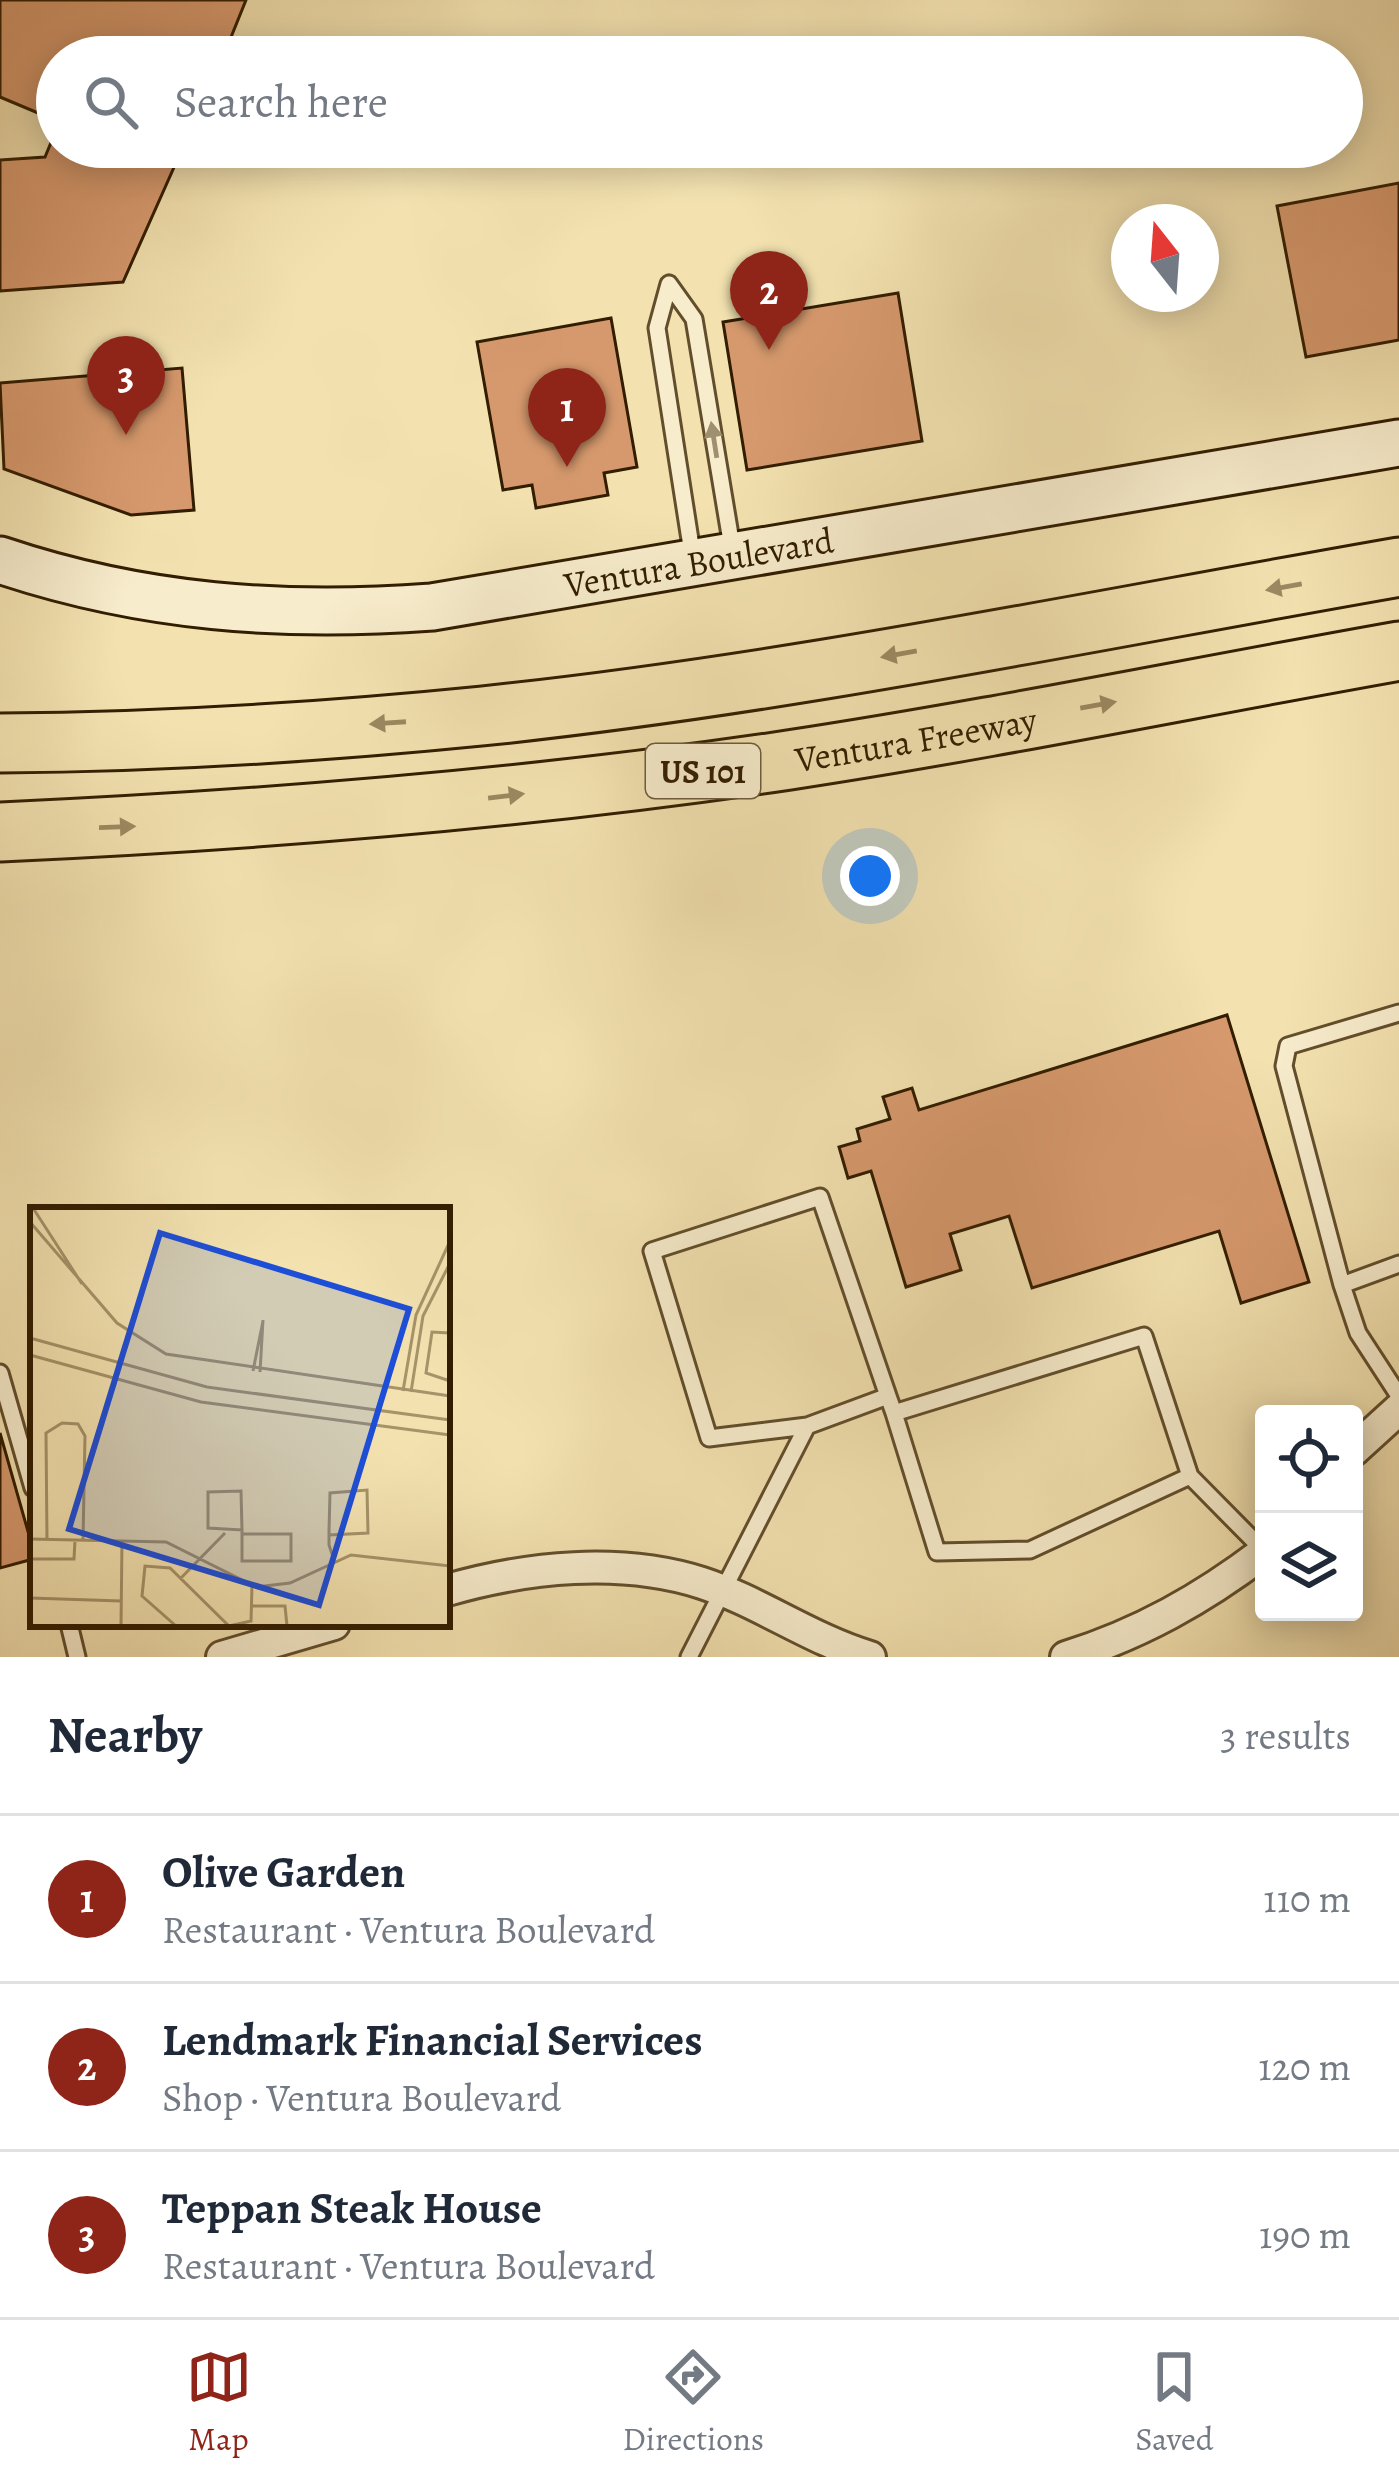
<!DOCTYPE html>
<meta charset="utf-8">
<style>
:root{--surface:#fff;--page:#f2f2f3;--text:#1f2937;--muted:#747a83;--line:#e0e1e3;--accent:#8f2418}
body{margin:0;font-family:Alegreya,serif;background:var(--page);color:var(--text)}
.controls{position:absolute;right:36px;bottom:36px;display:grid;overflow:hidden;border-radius:12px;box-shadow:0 6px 30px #0003}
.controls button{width:108px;height:108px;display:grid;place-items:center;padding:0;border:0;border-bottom:3px solid var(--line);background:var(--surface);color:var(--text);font:60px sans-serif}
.compass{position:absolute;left:1111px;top:204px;width:108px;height:108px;border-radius:50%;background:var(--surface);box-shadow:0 6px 30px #0003;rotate:343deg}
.you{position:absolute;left:870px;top:876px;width:42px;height:42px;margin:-30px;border:9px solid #fff;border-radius:50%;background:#1a73e8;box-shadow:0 0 0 18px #1a73e833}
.badge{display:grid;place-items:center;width:78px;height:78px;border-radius:50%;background:var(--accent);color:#fff;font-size:39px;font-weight:700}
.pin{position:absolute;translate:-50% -99px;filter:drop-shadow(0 3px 6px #0008)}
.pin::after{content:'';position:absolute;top:63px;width:42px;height:36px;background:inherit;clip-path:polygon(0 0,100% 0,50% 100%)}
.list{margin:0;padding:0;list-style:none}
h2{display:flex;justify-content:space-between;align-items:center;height:156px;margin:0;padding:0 48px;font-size:51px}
h2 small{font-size:39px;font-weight:400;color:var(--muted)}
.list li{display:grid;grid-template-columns:78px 1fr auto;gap:36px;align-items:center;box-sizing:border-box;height:168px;padding:0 48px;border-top:3px solid var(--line)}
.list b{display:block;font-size:45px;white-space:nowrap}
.list p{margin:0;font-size:39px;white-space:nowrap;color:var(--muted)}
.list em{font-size:39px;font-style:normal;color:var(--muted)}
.icon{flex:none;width:66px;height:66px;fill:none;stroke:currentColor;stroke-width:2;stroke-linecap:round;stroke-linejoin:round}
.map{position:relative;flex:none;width:1399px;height:1657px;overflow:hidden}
.search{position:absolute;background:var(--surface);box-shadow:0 6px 30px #0003;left:36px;right:36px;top:36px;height:132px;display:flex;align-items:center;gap:30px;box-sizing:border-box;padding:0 42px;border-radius:66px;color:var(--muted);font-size:45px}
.sheet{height:660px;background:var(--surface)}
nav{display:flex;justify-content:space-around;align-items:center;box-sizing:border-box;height:168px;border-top:3px solid var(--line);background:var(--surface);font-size:33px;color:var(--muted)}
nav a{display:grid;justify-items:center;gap:6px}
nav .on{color:var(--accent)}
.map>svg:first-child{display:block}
.building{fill:#d6996d;stroke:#321d00;stroke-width:3}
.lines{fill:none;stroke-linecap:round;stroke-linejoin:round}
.lane-casing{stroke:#624e2c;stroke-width:21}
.street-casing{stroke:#624e2c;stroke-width:36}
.secondary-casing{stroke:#321d00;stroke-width:51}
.highway-casing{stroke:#321d00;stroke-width:63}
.lane{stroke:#f7eccc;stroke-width:15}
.street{stroke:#f7eccc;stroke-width:30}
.secondary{stroke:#f7eccc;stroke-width:45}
.highway{stroke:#f3e2b0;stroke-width:57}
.oneway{fill:#9e8f70}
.oneway2{fill:#9c8961}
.labels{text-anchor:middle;stroke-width:12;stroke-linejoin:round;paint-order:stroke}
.shield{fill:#f7eccc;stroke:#6d5b3d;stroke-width:3}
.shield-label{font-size:33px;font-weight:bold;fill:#321d00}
.street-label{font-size:36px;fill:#321d00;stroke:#f7eccc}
.inset-road{fill:none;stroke:#a6936a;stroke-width:3}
.view{fill:#1d4ed8;fill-opacity:0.15;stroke:#1d4ed8;stroke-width:6}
.inset-edge{fill:none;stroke:#321d00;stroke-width:6}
</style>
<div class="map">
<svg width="1399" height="1657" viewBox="0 0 1399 1657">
<rect width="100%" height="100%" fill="#f3e2b0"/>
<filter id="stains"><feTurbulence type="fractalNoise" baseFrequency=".00167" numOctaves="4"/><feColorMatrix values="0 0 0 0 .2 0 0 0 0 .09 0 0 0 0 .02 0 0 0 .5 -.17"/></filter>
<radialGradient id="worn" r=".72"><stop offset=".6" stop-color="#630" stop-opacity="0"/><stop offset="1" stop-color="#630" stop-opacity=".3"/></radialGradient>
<path class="building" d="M0 0H246L223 57H57V121L0 97Z
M57 128V147H183L123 282 0 291V160L45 157Z
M1399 183V340L1306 357 1277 206Z
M898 293 922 441 747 470 723 322Z
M611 318 637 467 604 473 608 495 536 508 532 485 503 490 477 342Z
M182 368 194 510 131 515 4 469 0 383Z
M1227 1015 1309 1282 1241 1303 1219 1231 1032 1288 1009 1216 950 1234 961 1270 906 1287 871 1171 848 1178 839 1147 860 1141 857 1129 890 1119 883 1097 912 1088 919 1110Z
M0 1433 33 1549V1559L0 1568Z"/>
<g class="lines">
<g class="lane-casing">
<path id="lane" d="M669 284 694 319 733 553
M669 284 657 328 693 559
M1399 1013 1288 1046 1284 1066 1342 1285 1358 1333 1399 1396
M820 1197 888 1396 807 1426 709 1438 652 1251Z
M1342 1285 1399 1264
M0 1373 33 1488
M888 1396 894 1413 937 1552 1030 1550 1190 1476 1144 1336 894 1413
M1190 1476 1264 1551
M69 1624 77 1657
M689 1657 807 1426"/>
</g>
<g class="street-casing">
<path id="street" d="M1354 1450 1399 1409
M447 1590C527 1567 620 1557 702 1583 760 1602 810 1639 870 1657
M222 1657 334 1624
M1066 1657C1140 1634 1202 1599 1264 1552"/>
</g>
<g class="secondary-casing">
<g id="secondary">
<path id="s1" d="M0 560C143 608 282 618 432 607L1399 443"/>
</g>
</g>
<g class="highway-casing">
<g id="highway">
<path d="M0 743C161 742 322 732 482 716 789 684 1095 620 1399 567"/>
<path id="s2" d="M0 832C264 820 527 799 789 760 993 729 1196 687 1399 651"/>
</g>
</g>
<use href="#lane" class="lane"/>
<use href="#street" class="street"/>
<use href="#secondary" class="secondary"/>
<use href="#highway" class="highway"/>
</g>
<defs><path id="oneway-solid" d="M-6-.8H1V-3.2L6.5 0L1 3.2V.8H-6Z" transform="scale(3)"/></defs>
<use class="oneway" href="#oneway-solid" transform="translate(714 440) rotate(-99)"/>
<g class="oneway2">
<use href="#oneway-solid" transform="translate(1284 587) rotate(170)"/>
<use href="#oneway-solid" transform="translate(899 654) rotate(170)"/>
<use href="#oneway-solid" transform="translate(1098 705) rotate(-10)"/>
<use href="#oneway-solid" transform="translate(388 723) rotate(176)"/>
<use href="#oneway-solid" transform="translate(506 796) rotate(-7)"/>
<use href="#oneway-solid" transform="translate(117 827) rotate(-2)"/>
</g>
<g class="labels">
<rect class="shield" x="646" y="744" width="114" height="54" rx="9"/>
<g class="shield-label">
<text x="703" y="783">US 101</text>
</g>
<g class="street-label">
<text dy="13" stroke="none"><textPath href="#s1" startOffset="708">Ventura Boulevard</textPath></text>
<text dy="13" stroke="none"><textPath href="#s2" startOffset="921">Ventura Freeway</textPath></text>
</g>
</g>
<g transform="translate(30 1207)">
<rect width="420" height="420" fill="#f3e2b0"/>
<path class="inset-road" d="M3 1 52 77M0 15 87 116 136 147 420 189M420 126 402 125 396 166 420 174M0 131 177 180 420 213M0 148 171 195 420 228M223 164 233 114M230 165 233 113M373 184 386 108 420 34M381 185 393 109 420 56M211 284 212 323 178 321V285ZM212 323V354H261V327H212M299 328 338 326 337 283 300 286 299 324V338L304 353M0 332 136 335 226 380 260 376 321 348 420 359M17 333 16 226 32 216 48 217 55 229 53 333M0 352H44L45 333M150 372 195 326M0 391 91 394M222 399H255L257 419M91 419 92 334M146 419 112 389 115 359 140 361 199 419 221 414 222 379"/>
<path class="view" d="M130 26 379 102 289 398 39 322Z"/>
<rect width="420" height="420" class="inset-edge"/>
</g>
<rect width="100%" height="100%" filter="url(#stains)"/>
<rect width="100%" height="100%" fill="url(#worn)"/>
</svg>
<div class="controls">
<button><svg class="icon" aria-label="locate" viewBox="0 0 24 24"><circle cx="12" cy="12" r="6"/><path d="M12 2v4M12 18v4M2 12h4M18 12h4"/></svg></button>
<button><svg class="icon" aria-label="layers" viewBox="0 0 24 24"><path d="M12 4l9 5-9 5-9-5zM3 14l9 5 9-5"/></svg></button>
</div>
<svg class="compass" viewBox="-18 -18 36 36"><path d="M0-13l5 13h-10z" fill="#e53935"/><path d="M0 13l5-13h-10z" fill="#747a83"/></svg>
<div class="you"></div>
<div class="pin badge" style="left:567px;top:467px">1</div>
<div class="pin badge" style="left:769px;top:350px">2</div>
<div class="pin badge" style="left:126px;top:435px">3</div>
<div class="search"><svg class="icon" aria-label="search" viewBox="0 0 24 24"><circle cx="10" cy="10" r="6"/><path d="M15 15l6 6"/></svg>Search here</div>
</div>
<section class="sheet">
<h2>Nearby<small>3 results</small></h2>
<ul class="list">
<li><span class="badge">1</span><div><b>Olive Garden</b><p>Restaurant · Ventura Boulevard</p></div><em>110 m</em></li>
<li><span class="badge">2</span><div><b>Lendmark Financial Services</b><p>Shop · Ventura Boulevard</p></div><em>120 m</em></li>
<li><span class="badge">3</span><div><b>Teppan Steak House</b><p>Restaurant · Ventura Boulevard</p></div><em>190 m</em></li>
</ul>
</section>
<nav>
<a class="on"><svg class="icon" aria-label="map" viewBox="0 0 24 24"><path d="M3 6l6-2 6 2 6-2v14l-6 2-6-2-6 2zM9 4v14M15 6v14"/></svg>Map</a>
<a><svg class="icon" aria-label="directions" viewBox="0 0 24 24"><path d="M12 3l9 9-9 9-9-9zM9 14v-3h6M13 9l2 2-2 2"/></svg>Directions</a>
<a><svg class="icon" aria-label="saved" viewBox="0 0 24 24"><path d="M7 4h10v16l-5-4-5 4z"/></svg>Saved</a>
</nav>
